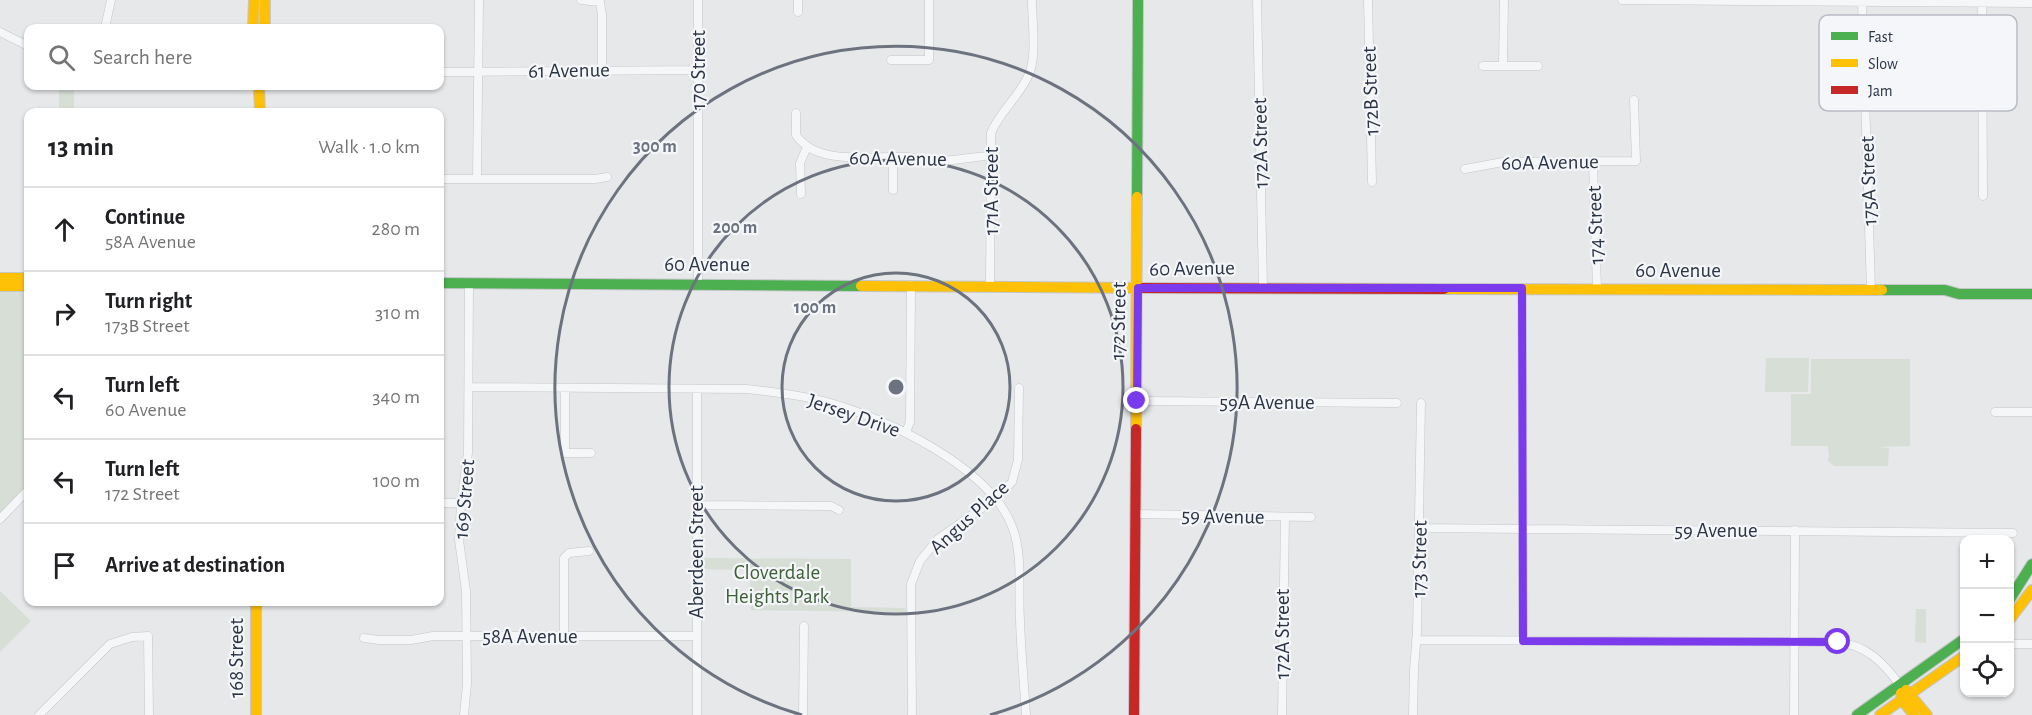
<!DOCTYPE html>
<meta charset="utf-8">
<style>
:root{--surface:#fff;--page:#f6f6f6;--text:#202124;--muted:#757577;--line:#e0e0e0}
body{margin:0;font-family:"Alegreya Sans",sans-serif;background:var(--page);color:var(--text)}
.controls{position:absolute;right:18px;bottom:18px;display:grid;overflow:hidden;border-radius:12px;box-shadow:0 2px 4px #0004}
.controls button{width:54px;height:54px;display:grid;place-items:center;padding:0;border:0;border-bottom:2px solid var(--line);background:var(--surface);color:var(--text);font:30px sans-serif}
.stop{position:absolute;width:18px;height:18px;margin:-14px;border:4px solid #7c3aed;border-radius:50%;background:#fff}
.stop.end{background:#7c3aed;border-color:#fff;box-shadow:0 2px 6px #0008}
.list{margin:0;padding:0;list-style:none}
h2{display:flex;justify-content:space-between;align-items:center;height:78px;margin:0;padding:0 24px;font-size:26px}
h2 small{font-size:20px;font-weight:400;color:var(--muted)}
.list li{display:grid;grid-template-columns:39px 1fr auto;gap:18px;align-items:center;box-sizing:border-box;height:84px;padding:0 24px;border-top:2px solid var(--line)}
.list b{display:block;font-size:22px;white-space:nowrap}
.list p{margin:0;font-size:20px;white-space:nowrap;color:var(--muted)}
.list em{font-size:20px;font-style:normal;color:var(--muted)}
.icon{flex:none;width:33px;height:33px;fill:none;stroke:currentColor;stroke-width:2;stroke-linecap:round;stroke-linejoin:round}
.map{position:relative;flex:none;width:2032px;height:715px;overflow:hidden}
.search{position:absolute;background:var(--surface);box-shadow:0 2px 4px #0004;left:24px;top:24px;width:420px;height:66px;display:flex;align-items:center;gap:15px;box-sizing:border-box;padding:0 21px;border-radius:12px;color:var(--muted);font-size:22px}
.panel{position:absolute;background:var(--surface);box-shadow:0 2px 4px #0004;left:24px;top:108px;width:420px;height:498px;border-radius:12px}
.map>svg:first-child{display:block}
.green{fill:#d6ded6}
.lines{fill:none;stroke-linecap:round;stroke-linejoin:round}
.street-casing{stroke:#c4c6c8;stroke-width:9}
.fast-casing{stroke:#c4c6c8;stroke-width:12}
.slow-casing{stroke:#c4c6c8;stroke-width:12}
.jam-casing{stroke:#c4c6c8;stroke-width:12}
.street{stroke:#f5f6f7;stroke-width:8}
.fast{stroke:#4caf50;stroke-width:10}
.slow{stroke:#ffc107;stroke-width:10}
.jam{stroke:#c62828;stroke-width:10}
.route{stroke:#7c3aed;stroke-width:8}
.ring{fill:none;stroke:#6c737f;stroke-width:3}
.labels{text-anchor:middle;stroke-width:4.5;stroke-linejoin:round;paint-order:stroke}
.street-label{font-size:21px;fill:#2b3445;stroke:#f4f6f9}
.park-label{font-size:21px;fill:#3f6138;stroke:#f4f6f9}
.key{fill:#f4f6f9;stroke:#b8bcc3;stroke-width:1.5}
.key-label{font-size:16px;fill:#2b3445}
.centre{fill:#6c737f;stroke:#f4f6f9;stroke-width:3}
.ring-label{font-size:18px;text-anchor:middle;font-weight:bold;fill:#6c737f;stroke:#f4f6f9;stroke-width:4.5;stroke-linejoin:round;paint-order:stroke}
</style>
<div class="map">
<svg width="2032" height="715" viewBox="0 0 2032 715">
<rect width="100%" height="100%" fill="#e6e8ea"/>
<path class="green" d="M59 86H74V112H59Z
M28 287V485L0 514V290Z
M1766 358H1809L1808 392H1765Z
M1811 359H1910V446L1876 447 1889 448 1888 466H1834L1827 460 1829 457 1828 446H1791V394H1811Z
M701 558 851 559V607L905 608 906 612 751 610 750 570 701 569Z
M0 591 31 621 0 652Z
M1916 609H1926V643L1915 642Z"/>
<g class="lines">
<g class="street-casing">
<path id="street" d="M581 0 600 2 602 15V69
M1257 0 1263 287
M1368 0 1372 182
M1622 0 2032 3
M1862 0 1871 290
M1982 0 1983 196
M798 12V0
M105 28 111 0
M0 32 28 46
M891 60H929V0
M1503 65 1504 0
M1483 66H1538
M440 72 698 70
M796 113V135C817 167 874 155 907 157 918 158 929 162 939 161 957 161 973 156 991 156
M1593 162 1597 289
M1465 169 1503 162 1636 161 1634 100
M440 179H595L607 177
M477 179 479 0
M893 190V157
M801 194 800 163 807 147
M698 284V0
M990 286 991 133C1000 111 1020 96 1029 74 1037 56 1032 21 1032 0
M1522 288 1523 641
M470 387 747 389C774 392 801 395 827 402 886 418 992 468 1013 529 1023 557 1018 591 1020 620 1021 652 1024 683 1026 715
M565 388V453H591
M697 389V715
M1137 401 1397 403
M1995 412H2032
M906 432 910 422 911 285
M440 503H461
M696 505 831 506 839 510
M1136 514 1311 517
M0 519 28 490
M1419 528 2013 533
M564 635V558L569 553 589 551
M364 638 379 640H411L433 636H696
M1416 640 1837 642C1866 645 1883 662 1899 684
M2010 644H2032
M39 715 110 644 132 637 148 636 149 715
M464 715 467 684 466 591 459 540 461 503 468 453 469 283
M803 715 804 626
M912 715 911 584 920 561 938 539 996 498 1012 482 1018 460 1019 388
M1282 715 1285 517
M1413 715 1414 669 1417 632 1421 403
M1794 715 1795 530"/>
</g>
<g class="fast-casing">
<path id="fast" d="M1137 197 1138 0
M440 283 861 286
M1882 290H1945L1959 294H2032
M2010 599 2032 564
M1857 715 1964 639"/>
</g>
<g class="slow-casing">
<path id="slow" d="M265 0V28
M253 28 254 0
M259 86 260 112
M0 278H28
M0 286H28
M861 286 1143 288
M1444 289 1882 290
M1136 429 1137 197
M256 602V715
M2010 619 2032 590
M1906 690 1927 715
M1901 693 1902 700 1914 715
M1880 715 1964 656"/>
</g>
<g class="jam-casing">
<path id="jam" d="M1143 288 1444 289
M1134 715 1136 429"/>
</g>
<use href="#street" class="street"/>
<use href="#fast" class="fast"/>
<use href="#slow" class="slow"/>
<use href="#jam" class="jam"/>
</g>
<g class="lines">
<path class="route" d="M1137 401 1138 288H1522L1523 641 1838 642"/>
</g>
<g class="ring">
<circle cx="896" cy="387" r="114"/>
<circle cx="896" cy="387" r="227"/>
<path d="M802 715A341 341 0 1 1 990 715"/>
</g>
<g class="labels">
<g class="street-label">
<text transform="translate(569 70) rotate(-1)" y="7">61 Avenue</text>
<text transform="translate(698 70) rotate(-90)" y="7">170 Street</text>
<text transform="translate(1370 91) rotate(-92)" y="7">172B Street</text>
<text transform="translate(1260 143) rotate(-91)" y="7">172A Street</text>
<text transform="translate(898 158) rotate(1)" y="7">60A Avenue</text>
<text transform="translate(1550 162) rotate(-1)" y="7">60A Avenue</text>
<text transform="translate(1868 181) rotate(-92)" y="7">175A Street</text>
<text transform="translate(991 191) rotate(-90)" y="7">171A Street</text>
<text transform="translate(1595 225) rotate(-92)" y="7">174 Street</text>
<text x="707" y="271">60 Avenue</text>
<text transform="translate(1192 268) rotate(-1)" y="7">60 Avenue</text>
<text x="1678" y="277">60 Avenue</text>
<text transform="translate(1118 321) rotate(-89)" y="7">172 Street</text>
<text x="1267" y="409">59A Avenue</text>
<text transform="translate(854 415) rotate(19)" y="7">Jersey Drive</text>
<text transform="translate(464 499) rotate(-85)" y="7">169 Street</text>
<text transform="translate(1223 516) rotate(1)" y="7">59 Avenue</text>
<text transform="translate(969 517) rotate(-42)" y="7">Angus Place</text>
<text x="1716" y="537">59 Avenue</text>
<text transform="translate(696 552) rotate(-90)" y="7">Aberdeen Street</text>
<text transform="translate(1419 559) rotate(-89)" y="7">173 Street</text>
<text transform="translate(1282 634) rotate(-90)" y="7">172A Street</text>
<text x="530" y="643">58A Avenue</text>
<text transform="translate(236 658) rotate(-90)" y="7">168 Street</text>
</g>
<g class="park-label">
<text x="777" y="579">Cloverdale<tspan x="777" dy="24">Heights Park</tspan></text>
</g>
</g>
<rect x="1819" y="15" width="198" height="96" rx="9" class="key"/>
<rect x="1831" y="32" width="27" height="8" fill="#4caf50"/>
<rect x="1831" y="59" width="27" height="8" fill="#ffc107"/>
<rect x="1831" y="86" width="27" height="8" fill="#c62828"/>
<g class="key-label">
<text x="1868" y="42">Fast</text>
<text x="1868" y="69">Slow</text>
<text x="1868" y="96">Jam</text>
</g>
<circle cx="896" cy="387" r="9" class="centre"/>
<g class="ring-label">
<text x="655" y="152">300 m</text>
<text x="735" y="233">200 m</text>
<text x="815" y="313">100 m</text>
</g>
</svg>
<div class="controls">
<button>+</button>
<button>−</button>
<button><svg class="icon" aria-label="locate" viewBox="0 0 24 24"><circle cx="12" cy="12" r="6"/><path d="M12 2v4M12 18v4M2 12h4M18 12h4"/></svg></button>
</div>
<div class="stop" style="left:1838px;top:642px"></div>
<div class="stop end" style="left:1137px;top:401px"></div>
<div class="search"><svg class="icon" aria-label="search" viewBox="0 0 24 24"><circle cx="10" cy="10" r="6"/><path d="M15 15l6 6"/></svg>Search here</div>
<section class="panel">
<h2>13 min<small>Walk · 1.0 km</small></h2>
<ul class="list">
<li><svg class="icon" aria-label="ahead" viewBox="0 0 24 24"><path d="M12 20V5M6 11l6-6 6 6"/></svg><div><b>Continue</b><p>58A Avenue</p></div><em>280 m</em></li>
<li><svg class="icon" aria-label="right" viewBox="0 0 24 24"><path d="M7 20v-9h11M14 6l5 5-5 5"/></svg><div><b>Turn right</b><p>173B Street</p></div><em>310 m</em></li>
<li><svg class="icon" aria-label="left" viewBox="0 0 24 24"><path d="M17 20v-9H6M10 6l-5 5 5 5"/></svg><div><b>Turn left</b><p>60 Avenue</p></div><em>340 m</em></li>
<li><svg class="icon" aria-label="left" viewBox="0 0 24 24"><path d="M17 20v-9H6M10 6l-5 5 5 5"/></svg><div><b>Turn left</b><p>172 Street</p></div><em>100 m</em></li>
<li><svg class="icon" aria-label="arrive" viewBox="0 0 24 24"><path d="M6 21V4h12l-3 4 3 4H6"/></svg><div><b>Arrive at destination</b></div></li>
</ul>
</section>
</div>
